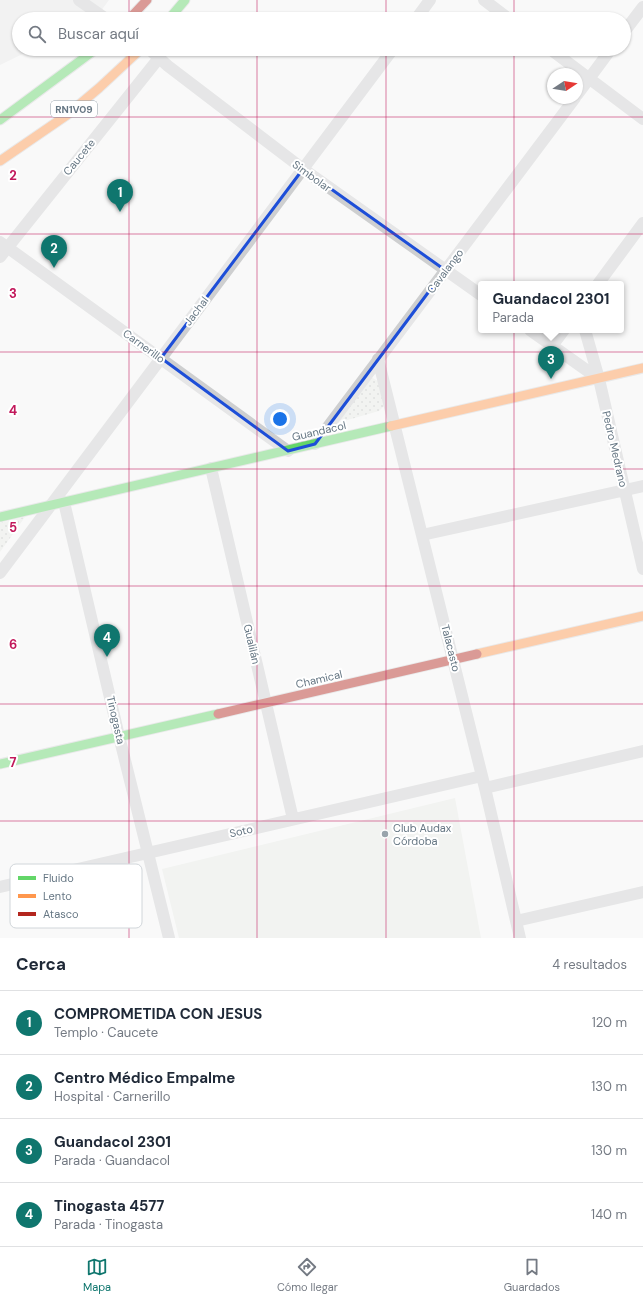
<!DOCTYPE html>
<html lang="es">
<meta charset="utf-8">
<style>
:root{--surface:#fff;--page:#f2f2f3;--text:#1f2937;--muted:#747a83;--line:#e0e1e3;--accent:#0f766e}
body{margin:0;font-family:"DM Sans",sans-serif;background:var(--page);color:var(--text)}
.compass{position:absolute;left:547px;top:68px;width:36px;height:36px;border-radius:50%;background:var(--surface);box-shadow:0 1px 3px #0004;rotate:78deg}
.you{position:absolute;left:280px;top:419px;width:14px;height:14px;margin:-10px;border:3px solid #fff;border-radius:50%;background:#1a73e8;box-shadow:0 0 0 6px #1a73e833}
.badge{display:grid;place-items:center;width:26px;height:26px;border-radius:50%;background:var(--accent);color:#fff;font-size:13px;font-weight:700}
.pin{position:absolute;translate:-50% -33px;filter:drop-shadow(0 1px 2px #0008)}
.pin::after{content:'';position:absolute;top:21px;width:14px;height:12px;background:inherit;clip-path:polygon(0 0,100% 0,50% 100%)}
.popup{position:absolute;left:478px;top:281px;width:146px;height:52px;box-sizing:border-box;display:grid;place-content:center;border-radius:4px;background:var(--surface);filter:drop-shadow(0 1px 3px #0005);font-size:13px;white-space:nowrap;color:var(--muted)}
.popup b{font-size:15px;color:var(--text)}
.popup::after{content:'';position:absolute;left:50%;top:100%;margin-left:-8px;border:8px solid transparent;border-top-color:var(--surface)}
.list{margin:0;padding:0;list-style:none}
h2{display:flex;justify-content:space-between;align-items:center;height:52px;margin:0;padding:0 16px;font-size:17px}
h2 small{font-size:13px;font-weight:400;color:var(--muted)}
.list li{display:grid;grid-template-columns:26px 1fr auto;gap:12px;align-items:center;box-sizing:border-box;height:64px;padding:0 16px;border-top:1px solid var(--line)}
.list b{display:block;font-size:15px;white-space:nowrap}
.list p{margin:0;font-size:13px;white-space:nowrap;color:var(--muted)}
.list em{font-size:13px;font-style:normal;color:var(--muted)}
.icon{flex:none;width:22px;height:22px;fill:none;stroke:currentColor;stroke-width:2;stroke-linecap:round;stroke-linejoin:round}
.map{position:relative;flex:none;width:643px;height:938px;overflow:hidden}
.search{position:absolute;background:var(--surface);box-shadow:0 1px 3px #0004;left:12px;right:12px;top:12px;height:44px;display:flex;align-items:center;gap:10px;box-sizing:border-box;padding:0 14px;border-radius:22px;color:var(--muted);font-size:15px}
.sheet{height:308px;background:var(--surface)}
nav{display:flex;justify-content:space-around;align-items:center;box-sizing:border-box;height:56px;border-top:1px solid var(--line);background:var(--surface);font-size:11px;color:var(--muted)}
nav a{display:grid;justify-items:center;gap:2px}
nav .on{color:var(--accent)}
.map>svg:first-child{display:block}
.built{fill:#e8e9e9}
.green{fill:url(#green-dots)}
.pitch{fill:#e8ebe6}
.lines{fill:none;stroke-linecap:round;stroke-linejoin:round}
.fast-casing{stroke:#d5d6d7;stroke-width:11}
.slow-casing{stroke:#d5d6d7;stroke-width:11}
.jam-casing{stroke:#d5d6d7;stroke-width:11}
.street{stroke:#cecfd0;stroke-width:12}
.fast{stroke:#63d668;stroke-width:9}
.slow{stroke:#ff974d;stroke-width:9}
.jam{stroke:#b3261e;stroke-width:9}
.marked{fill:none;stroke:#1d4ed8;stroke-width:3;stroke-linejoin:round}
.grid{fill:none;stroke:#c2185b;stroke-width:1;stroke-opacity:0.55}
.poi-dot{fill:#99a4ac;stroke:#fff;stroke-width:1.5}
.labels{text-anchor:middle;stroke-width:4;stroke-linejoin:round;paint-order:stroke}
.shield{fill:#fff;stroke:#939fa8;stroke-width:1}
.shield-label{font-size:10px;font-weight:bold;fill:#657683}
.street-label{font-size:11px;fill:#657683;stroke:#fff}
.poi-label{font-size:11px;fill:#657683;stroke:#fff;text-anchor:start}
.key{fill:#fff;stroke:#d1d6da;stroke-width:1}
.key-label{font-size:11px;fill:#657683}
.grid-label{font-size:13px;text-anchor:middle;font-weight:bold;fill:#c2185b;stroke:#fff;stroke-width:4;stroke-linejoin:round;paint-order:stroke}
</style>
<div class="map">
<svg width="643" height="938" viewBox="0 0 643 938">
<defs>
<pattern id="green-dots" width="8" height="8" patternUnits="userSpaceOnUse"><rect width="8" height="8" fill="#e8ebe6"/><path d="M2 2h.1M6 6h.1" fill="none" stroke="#c0c3c0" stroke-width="1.8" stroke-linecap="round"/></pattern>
</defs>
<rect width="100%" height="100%" fill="#f9f9f9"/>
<path class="built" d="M0 0H109L95 19H19V49H33L0 65Z"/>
<path class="green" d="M371 377 378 381 384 406 379 411 344 421 340 419Z
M25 517 0 552V523Z"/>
<path class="pitch" d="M455 798 481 938H179L162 869Z"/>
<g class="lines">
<g class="fast-casing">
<path id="fast" d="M169 19 185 0
M0 120 96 49
M0 517 391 426
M0 764 218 714"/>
</g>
<g class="slow-casing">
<path id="slow" d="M0 161 67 115 99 88 141 49
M391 426 643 368
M477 654 643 616"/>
</g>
<g class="jam-casing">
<path id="jam" d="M129 19 147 0
M218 714 477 654"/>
</g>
<path class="street" d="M79 0 106 19
M484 0 509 19
M416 19 430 0
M624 32 643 7
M149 49 168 66 303 169 481 295
M550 49 643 119
M577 95 611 49
M0 242 288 451
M0 257 159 58
M598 284 643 223
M530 330 599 379
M585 330 599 379 643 569
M552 346 564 330
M378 359 485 788 520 938
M315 444 575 98
M211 468 293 819
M64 502 119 736 169 938
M422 535 643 486
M0 573 393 49
M485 788 643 751
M0 887 482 776
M516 921 643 892"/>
<use href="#fast" class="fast"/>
<use href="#slow" class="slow"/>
<use href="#jam" class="jam"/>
</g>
<path d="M0 0H643V938H0ZM303 169 445 270 315 444 288 451 161 358Z" fill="#f9f9f9" fill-opacity=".55" fill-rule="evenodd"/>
<path class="marked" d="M303 169 445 270 315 444 288 451 161 358Z"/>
<path class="grid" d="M129 0V19M257 0V19M386 0V19M514 0V19M129 49V938M257 49V938M386 49V938M514 49V938M0 117H643M0 234H643M0 352H643M0 469H643M0 586H643M0 704H643M0 821H643"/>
<circle class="poi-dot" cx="385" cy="834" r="4"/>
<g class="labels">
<rect class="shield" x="51" y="101" width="46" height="16" rx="3"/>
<g class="shield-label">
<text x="74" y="113">RN1V09</text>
</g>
<g class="street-label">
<text transform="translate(79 157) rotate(-51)" y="4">Caucete</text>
<text transform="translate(312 176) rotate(36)" y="4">Simbolar</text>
<text transform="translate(445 271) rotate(-53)" y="4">Cavalango</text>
<text transform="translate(196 311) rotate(-53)" y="4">Jachal</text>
<text transform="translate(144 346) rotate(36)" y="4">Carnerillo</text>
<text transform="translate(319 431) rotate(-13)" y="4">Guandacol</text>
<text transform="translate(615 449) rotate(77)" y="4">Pedro Medrano</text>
<text transform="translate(252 644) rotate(77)" y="4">Gualilán</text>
<text transform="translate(451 648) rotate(76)" y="4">Talacasto</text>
<text transform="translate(319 679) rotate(-13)" y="4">Chamical</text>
<text transform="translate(116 720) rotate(77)" y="4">Tinogasta</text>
<text transform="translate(241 831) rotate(-13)" y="4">Soto</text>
</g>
<g class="poi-label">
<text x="393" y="832">Club Audax<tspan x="393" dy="13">Córdoba</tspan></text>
</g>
</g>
<rect x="10" y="864" width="132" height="64" rx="6" class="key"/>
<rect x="18" y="876" width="18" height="4" fill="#63d668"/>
<rect x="18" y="894" width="18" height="4" fill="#ff974d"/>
<rect x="18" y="912" width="18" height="4" fill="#b3261e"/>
<g class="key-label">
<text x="43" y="882">Fluido</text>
<text x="43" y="900">Lento</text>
<text x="43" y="918">Atasco</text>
</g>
<g class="grid-label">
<text x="13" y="180">2</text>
<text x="13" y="298">3</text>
<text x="13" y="415">4</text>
<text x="13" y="532">5</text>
<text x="13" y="649">6</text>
<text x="13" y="767">7</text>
</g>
</svg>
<svg class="compass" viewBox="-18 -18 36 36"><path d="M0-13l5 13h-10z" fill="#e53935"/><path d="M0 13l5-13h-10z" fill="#747a83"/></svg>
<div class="you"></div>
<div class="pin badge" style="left:120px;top:212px">1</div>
<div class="pin badge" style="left:54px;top:268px">2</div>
<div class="pin badge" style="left:551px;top:379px">3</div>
<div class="popup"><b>Guandacol 2301</b>Parada</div>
<div class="pin badge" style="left:107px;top:657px">4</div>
<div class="search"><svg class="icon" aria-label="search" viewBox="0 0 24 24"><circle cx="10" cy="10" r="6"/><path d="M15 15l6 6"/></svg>Buscar aquí</div>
</div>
<section class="sheet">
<h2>Cerca<small>4 resultados</small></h2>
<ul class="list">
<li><span class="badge">1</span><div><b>COMPROMETIDA CON JESUS</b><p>Templo · Caucete</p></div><em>120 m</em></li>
<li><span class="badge">2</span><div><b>Centro Médico Empalme</b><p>Hospital · Carnerillo</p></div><em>130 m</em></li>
<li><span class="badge">3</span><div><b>Guandacol 2301</b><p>Parada · Guandacol</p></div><em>130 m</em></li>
<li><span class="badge">4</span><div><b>Tinogasta 4577</b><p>Parada · Tinogasta</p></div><em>140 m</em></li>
</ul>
</section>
<nav>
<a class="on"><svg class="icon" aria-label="map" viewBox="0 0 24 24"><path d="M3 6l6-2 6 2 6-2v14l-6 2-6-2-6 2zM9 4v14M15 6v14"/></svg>Mapa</a>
<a><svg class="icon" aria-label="directions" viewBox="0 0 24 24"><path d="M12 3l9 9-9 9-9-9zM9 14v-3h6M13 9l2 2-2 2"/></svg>Cómo llegar</a>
<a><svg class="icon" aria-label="saved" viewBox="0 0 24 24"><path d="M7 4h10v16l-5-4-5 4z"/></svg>Guardados</a>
</nav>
